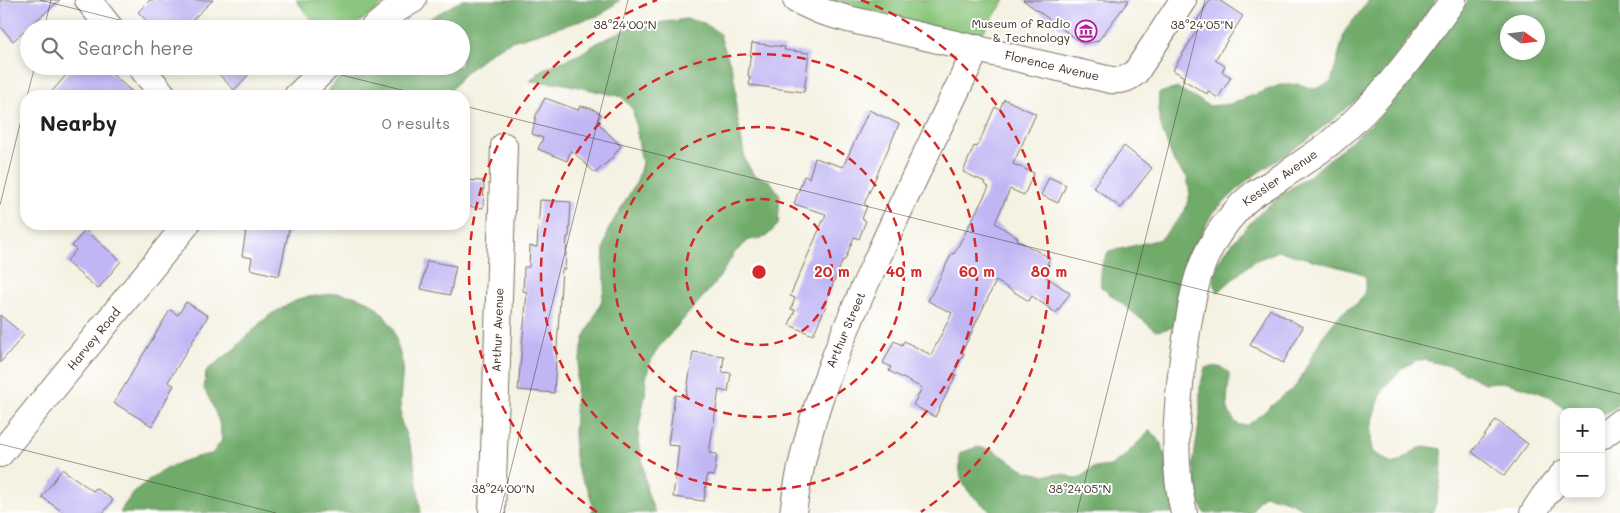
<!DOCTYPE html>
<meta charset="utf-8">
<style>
:root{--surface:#fff;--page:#f6f6f6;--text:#202124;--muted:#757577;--line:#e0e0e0}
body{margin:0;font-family:Mali,sans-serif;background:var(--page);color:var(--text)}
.controls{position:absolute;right:15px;bottom:15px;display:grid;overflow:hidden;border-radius:10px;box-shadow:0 2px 8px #0003}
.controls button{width:45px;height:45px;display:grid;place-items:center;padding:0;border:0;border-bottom:1px solid var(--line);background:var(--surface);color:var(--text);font:25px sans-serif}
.compass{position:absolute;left:1500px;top:15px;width:45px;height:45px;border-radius:50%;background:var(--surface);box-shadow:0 2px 8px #0003;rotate:104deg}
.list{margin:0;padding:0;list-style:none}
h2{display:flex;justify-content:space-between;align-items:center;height:65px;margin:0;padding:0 20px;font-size:21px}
h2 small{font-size:16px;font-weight:400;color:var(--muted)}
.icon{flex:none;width:28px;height:28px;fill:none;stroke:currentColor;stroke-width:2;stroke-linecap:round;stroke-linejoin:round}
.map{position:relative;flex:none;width:1620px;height:513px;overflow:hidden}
.search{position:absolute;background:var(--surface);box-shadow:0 2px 8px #0003;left:20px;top:20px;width:450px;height:55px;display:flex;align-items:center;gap:12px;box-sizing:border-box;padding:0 18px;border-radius:28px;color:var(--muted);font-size:19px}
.panel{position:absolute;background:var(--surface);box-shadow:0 2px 8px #0003;left:20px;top:90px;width:450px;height:140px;border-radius:20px}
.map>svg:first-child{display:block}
.green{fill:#8ac67b;stroke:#62784c}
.forest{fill:#6fab6b;stroke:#556a44;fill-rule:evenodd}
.building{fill:#c0b6f4}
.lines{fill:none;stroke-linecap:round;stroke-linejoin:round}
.minor-casing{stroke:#7c7063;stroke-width:28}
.minor{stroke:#fff;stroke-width:26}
.ticks{fill:none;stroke:#3b2a1e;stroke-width:1;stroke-opacity:0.45}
.ring{fill:none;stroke:#d62828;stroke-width:2.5;stroke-dasharray:9 6}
.labels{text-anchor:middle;stroke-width:4;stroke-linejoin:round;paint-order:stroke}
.poi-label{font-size:12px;fill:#3b2a1e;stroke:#fff;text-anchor:end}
.street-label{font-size:12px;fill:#3b2a1e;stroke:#fff}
.ticks-label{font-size:12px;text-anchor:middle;fill:#3b2a1e;stroke:#fff;stroke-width:4;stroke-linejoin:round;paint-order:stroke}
.centre{fill:#d62828;stroke:#fff;stroke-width:2.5}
.ring-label{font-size:15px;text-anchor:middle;font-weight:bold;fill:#d62828;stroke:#fff;stroke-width:4;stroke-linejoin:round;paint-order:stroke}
</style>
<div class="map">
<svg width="1620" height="513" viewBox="0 0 1620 513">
<rect width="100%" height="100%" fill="#fff"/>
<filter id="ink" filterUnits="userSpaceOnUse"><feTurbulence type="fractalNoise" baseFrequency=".02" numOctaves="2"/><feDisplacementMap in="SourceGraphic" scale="10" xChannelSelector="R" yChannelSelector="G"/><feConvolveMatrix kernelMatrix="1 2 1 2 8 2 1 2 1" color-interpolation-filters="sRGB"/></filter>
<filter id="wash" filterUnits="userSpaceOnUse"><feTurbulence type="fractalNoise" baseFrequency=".0096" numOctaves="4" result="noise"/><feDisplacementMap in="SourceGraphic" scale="20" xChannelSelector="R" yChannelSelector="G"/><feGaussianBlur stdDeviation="1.12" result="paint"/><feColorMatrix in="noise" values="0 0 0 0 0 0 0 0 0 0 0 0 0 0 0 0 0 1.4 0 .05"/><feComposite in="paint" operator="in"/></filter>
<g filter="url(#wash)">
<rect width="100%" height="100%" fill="#f4f2e2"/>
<path class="green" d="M296 0H389L350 29H318Z
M823 0H1005L979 38Z"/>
<path class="forest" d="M462 0H620L601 15 512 41 494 50 464 74 446 96H326L331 87 350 66H461V29H411Z
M1369 0H1436L1374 86 1307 140 1249 179 1212 213 1187 263 1180 313 1172 328 1156 331 1101 287 1100 269 1108 252 1161 239 1184 213 1190 194 1187 177 1174 163 1162 130 1158 112 1159 93 1178 88 1210 106 1230 104 1280 85 1298 84 1315 89 1331 82 1345 31Z
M1468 0H1620V404L1601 416V412H1569L1551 397 1523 387 1502 382 1484 383 1453 367 1425 360H1417L1401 369 1383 390 1374 414 1371 431 1372 451 1392 464C1414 457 1413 441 1441 449 1444 470 1439 493 1433 513H1307C1294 501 1281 499 1265 495L1258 501 1251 513H1204L1200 503 1193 465 1200 416V387L1205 368C1216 365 1221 366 1229 373 1230 395 1220 408 1239 425H1248L1297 385 1322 337 1339 316 1347 309 1357 304 1363 296 1366 286V277L1357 272 1279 251 1254 261 1218 292 1213 284 1217 265 1221 257 1241 233 1259 214 1282 194 1308 177 1376 120 1414 77 1442 35 1461 12ZM1508 22H1538V52H1508Z
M686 19 704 23 719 33 732 69 736 90V109L745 160 754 175 770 181 780 195 778 225 766 237 749 240 735 252 717 281 658 348 650 363 646 379 645 396 638 433 647 491 655 513H591L593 506 588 489 579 474 575 457 574 433 577 374 584 338 601 303 605 284 603 266 604 248 608 230 637 181 642 163 633 110 622 97 565 84 530 81 543 69 580 54 597 43 631 27Z
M338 293 354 296 370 302 383 314 393 328 403 365 400 402 401 421 413 455 421 513H120C135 481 178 458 212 454L222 440 219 422 212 404 204 389 206 371 233 350 259 324 271 314 301 298Z
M1150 430 1162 445 1166 461 1174 513H992C968 491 957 488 960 453L977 447 993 450 1026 471 1043 475 1062 474 1078 479 1093 468 1110 466 1125 456Z"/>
<g id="blocks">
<path class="building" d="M0 0H60L13 41 0 26Z
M150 0H213L183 29H155L138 12Z
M1023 0H1129L1098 41 1083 44Z
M1210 0H1219L1243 16 1215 60 1225 66 1222 72 1231 77 1218 98 1208 91 1207 94 1182 79 1184 77 1173 70 1198 28 1194 25Z
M752 43 785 47 784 50 809 53 804 92 749 85 750 77 748 76Z
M74 66H103L137 96H48Z
M211 66H257L234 90Z
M545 98 578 110 580 106 591 108 601 114 597 122 621 146 610 160 595 173 571 150 567 161 538 149 543 138 532 134 536 115Z
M1004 99 1036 114 1013 164 1034 173 1024 195 1010 189 995 223 1018 238 1017 240 1050 258 1042 274 1070 293 1056 313 1032 296 1029 301 996 281 962 352 964 353 954 374 956 375 935 417 913 405 922 388 889 371 891 367 883 363 894 341 902 345 904 341 931 355 952 313 928 301 952 253 954 254 989 187 984 184 985 182 963 172 974 146 977 147 995 107 1000 109Z
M869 110 899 124 864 204 867 206 862 219 866 221 859 239 854 237 845 260H843L825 303 827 304 813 335 789 325 795 310 791 309 795 298 790 296 826 214 794 204 804 176 809 178 815 158 843 167Z
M1124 146 1152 168 1121 208 1093 187Z
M1049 177 1066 185 1058 203 1041 195Z
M464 180 484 181 483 208 464 206Z
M540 200 571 202 569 237H567L565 269H562L554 393 518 390 527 292 523 291 524 267H529L530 246 537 247Z
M247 224H261L289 229 279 276 250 269 252 258 242 256Z
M85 230 121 261 98 289 66 262 76 250 72 246Z
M427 261 456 266 450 295 421 289Z
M186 302 208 316 168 382 174 385 152 426 114 403 170 310 178 315Z
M1270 309 1303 327 1283 363 1250 345Z
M0 315 24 335 0 363Z
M693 352 724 356 722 372 731 373 728 392 719 390 709 453 717 454 714 476 707 475 704 501 673 497 679 446 668 445 675 395 686 397Z
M1496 420 1528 444 1504 476 1472 452Z
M62 469 93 491 96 488 113 500 103 513H64L42 497Z"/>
</g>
</g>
<g filter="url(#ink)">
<use href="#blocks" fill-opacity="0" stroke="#7c7063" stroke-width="1"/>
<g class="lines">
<g class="minor-casing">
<path id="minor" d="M88 0 111 29
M796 0 820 11 848 19 1111 80C1122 81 1128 79 1136 72L1183 0
M372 29 394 11 413 0
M140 66 164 96
M297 96 328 66
M1601 437 1620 422
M0 454 187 224
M492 513 504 146
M793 513C805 422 838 344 876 261 908 189 943 119 977 48
M1184 513C1171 460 1177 405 1184 351 1188 326 1191 301 1198 277 1206 251 1220 228 1238 209 1248 196 1264 188 1277 180 1295 168 1313 156 1330 143 1379 103 1417 51 1453 0
M1533 513 1544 496 1564 473"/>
</g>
<use href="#minor" class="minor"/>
</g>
</g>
<path class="ticks" d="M40 0 155 29M44 29 51 0M305 66 426 96M27 96 35 66M464 106 1620 394M0 205 26 100M0 444 276 513M500 513 628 0M1077 513 1205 0"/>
<g class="ring">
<circle cx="759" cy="272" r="73"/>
<circle cx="759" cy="272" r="145"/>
<circle cx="759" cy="272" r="218"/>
<path d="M597 512A290 290 0 0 1 657 0M861 0A290 290 0 0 1 921 512"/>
</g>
<defs>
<g id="museum-ring" transform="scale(1.125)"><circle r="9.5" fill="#fff" stroke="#b5179e" stroke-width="1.5"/><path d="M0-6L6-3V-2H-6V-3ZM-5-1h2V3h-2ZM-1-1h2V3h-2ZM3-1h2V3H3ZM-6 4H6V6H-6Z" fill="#b5179e"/></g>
</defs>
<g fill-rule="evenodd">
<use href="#museum-ring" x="1086" y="31"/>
</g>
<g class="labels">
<g class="poi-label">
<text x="1070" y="28">Museum of Radio<tspan x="1070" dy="14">&amp; Technology</tspan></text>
</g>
<g class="street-label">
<text transform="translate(1052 66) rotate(13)" y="4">Florence Avenue</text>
<text transform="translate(1280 178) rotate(-35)" y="4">Kessler Avenue</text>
<text transform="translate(498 330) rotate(-88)" y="4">Arthur Avenue</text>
<text transform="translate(846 330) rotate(-67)" y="4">Arthur Street</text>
<text transform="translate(94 339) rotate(-51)" y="4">Harvey Road</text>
</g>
</g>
<g class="ticks-label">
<text x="625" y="29">38°24'00"N</text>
<text x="1202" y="29">38°24'05"N</text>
<text x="503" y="493">38°24'00"N</text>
<text x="1080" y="493">38°24'05"N</text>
</g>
<circle cx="759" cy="272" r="8" class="centre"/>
<g class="ring-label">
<text x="832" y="277">20 m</text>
<text x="904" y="277">40 m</text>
<text x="977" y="277">60 m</text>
<text x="1049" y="277">80 m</text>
</g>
</svg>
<div class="controls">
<button>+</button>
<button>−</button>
</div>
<svg class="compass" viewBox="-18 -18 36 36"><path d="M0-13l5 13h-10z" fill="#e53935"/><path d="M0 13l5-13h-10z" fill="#757577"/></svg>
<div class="search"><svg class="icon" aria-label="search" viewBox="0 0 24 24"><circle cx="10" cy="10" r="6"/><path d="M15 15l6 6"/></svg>Search here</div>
<section class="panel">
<h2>Nearby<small>0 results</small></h2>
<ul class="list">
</ul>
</section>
</div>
